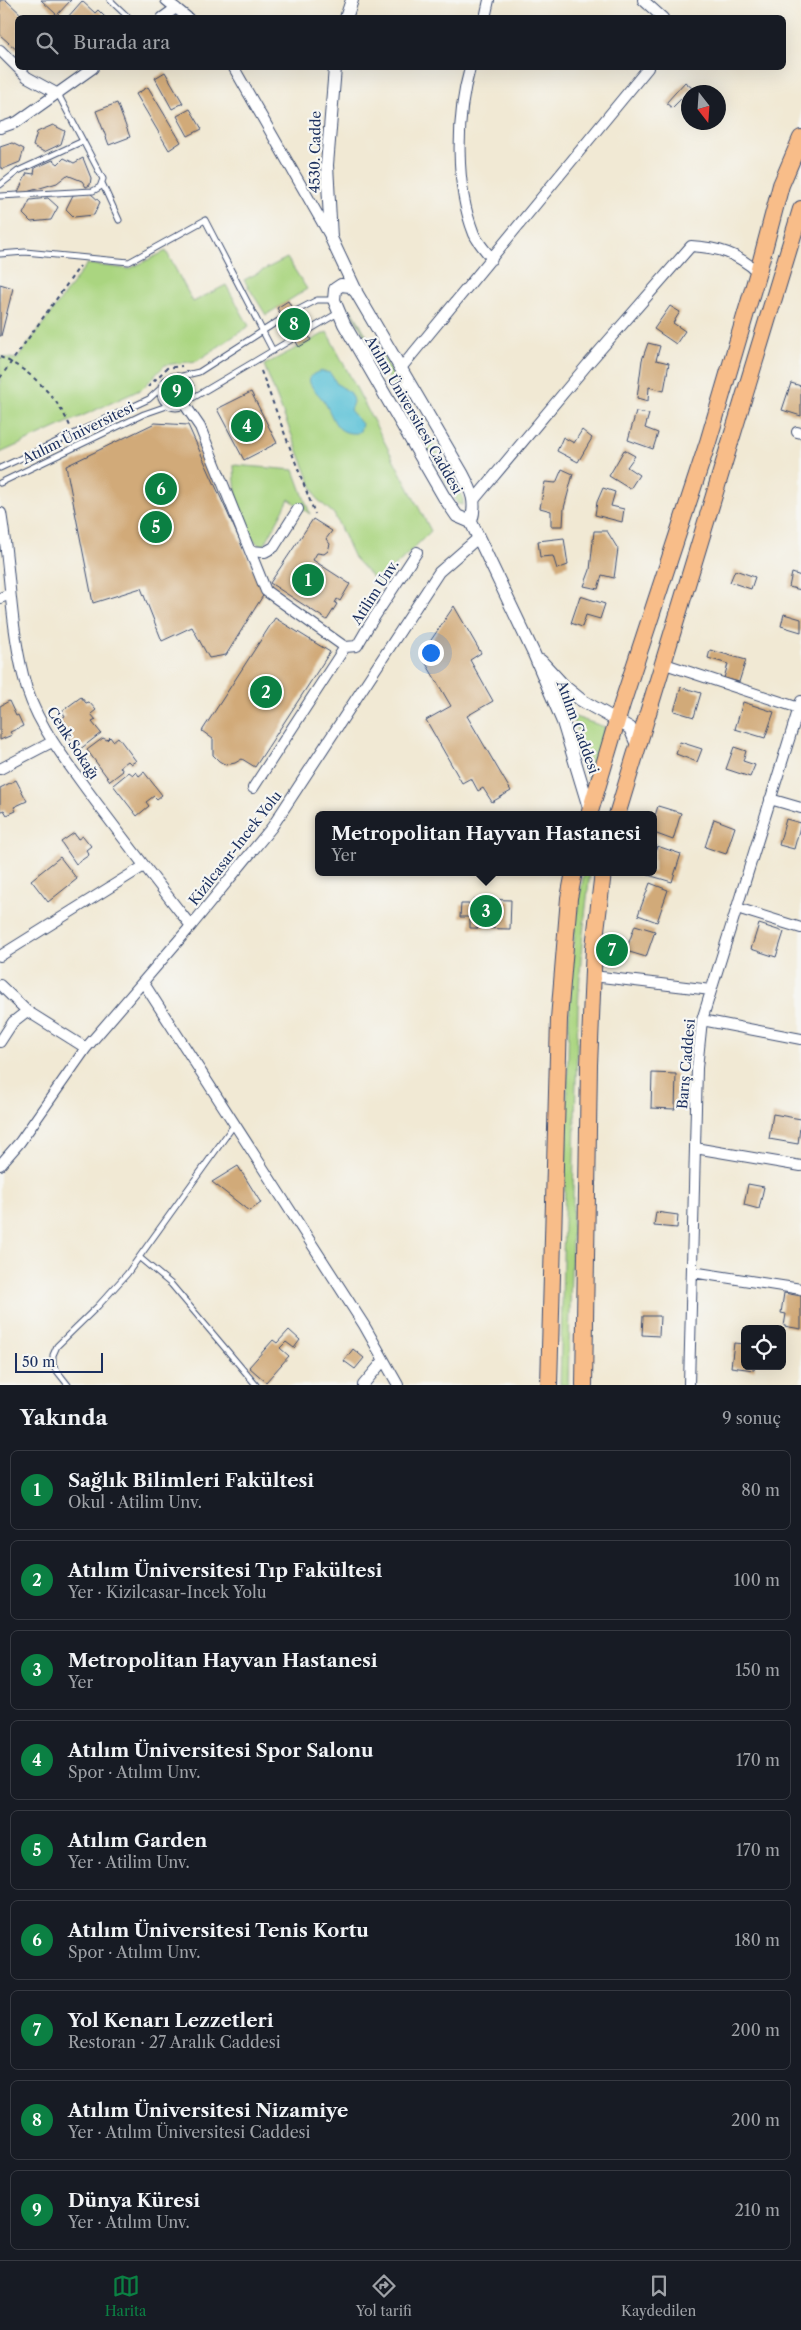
<!DOCTYPE html>
<html lang="tr">
<meta charset="utf-8">
<style>
:root{--surface:#171b24;--page:#242831;--text:#f1f3f6;--muted:#9ea1a6;--line:#363941;--accent:#0b8043}
body{margin:0;font-family:"Libre Caslon Text",serif;background:var(--page);color:var(--text)}
.controls{position:absolute;right:15px;bottom:15px;display:grid;overflow:hidden;border-radius:8px;box-shadow:0 5px 20px #0002}
.controls button{width:45px;height:45px;display:grid;place-items:center;padding:0;border:0;border-bottom:1px solid var(--line);background:var(--surface);color:var(--text);font:25px sans-serif}
.compass{position:absolute;left:681px;top:85px;width:45px;height:45px;border-radius:50%;background:var(--surface);box-shadow:0 5px 20px #0002;rotate:163deg}
.scale{position:absolute;left:15px;bottom:12px;width:88px;box-sizing:border-box;padding-left:5px;border:2px solid #1b2f5e;border-top:0;font-size:14px;line-height:18px;white-space:nowrap;color:#1b2f5e;-webkit-text-stroke:4px #f6f6f2;paint-order:stroke}
.you{position:absolute;left:430px;top:652px;width:18px;height:18px;margin:-12px;border:4px solid #fff;border-radius:50%;background:#1a73e8;box-shadow:0 0 0 8px #1a73e833}
.badge{display:grid;place-items:center;width:32px;height:32px;border-radius:50%;background:var(--accent);color:#fff;font-size:16px;font-weight:700}
.pin{position:absolute;translate:-50% -50%;border:2px solid #fff;box-shadow:0 1px 5px #0006}
.popup{position:absolute;left:315px;top:811px;width:342px;height:65px;box-sizing:border-box;display:grid;place-content:center;border-radius:8px;background:var(--surface);filter:drop-shadow(0 1px 4px #0005);font-size:16px;white-space:nowrap;color:var(--muted)}
.popup b{font-size:19px;color:var(--text)}
.popup::after{content:'';position:absolute;left:50%;top:100%;margin-left:-10px;border:10px solid transparent;border-top-color:var(--surface)}
.list{margin:0;padding:0;list-style:none}
h2{display:flex;justify-content:space-between;align-items:center;height:65px;margin:0;padding:0 20px;font-size:21px}
h2 small{font-size:16px;font-weight:400;color:var(--muted)}
.list li{display:grid;grid-template-columns:32px 1fr auto;gap:15px;align-items:center;box-sizing:border-box;height:80px;margin:0 10px 10px;padding:0 10px;border:1px solid var(--line);border-radius:8px}
.list b{display:block;font-size:19px;white-space:nowrap}
.list p{margin:0;font-size:16px;white-space:nowrap;color:var(--muted)}
.list em{font-size:16px;font-style:normal;color:var(--muted)}
.icon{flex:none;width:28px;height:28px;fill:none;stroke:currentColor;stroke-width:2;stroke-linecap:round;stroke-linejoin:round}
.map{position:relative;flex:none;width:801px;height:1385px;overflow:hidden}
.search{position:absolute;background:var(--surface);box-shadow:0 5px 20px #0002;left:15px;right:15px;top:15px;height:55px;display:flex;align-items:center;gap:12px;box-sizing:border-box;padding:0 18px;border-radius:8px;color:var(--muted);font-size:19px}
.sheet{height:875px;background:var(--surface)}
nav{display:flex;justify-content:space-around;align-items:center;box-sizing:border-box;height:70px;border-top:1px solid var(--line);background:var(--surface);font-size:14px;color:var(--muted)}
nav a{display:grid;justify-items:center;gap:2px}
nav .on{color:var(--accent)}
.map>svg:first-child{display:block}
.green{fill:#aad580;stroke:#62826f}
.water{fill:#5ac1d7;stroke:#3a789a}
.building{fill:#d1aa79}
.lines{fill:none;stroke-linecap:round;stroke-linejoin:round}
.service-casing{stroke:#3b4b70;stroke-width:7}
.minor-casing{stroke:#3b4b70;stroke-width:12}
.tertiary-casing{stroke:#3b4b70;stroke-width:14}
.primary-casing{stroke:#3b4b70;stroke-width:18}
.path{stroke:#3b4b70;stroke-width:2;stroke-dasharray:4 4;stroke-linecap:butt}
.service{stroke:#fff;stroke-width:5}
.minor{stroke:#fff;stroke-width:10}
.tertiary{stroke:#fff;stroke-width:12}
.primary{stroke:#f8bd89;stroke-width:16}
.labels{text-anchor:middle;stroke-width:4.5;stroke-linejoin:round;paint-order:stroke}
.street-label{font-size:14px;fill:#1b2f5e;stroke:#f6f6f2}
</style>
<div class="map">
<svg width="801" height="1385" viewBox="0 0 801 1385">
<rect width="100%" height="100%" fill="#f6f6f2"/>
<filter id="ink" filterUnits="userSpaceOnUse"><feTurbulence type="fractalNoise" baseFrequency=".02" numOctaves="2"/><feDisplacementMap in="SourceGraphic" scale="10" xChannelSelector="R" yChannelSelector="G"/><feConvolveMatrix kernelMatrix="1 2 1 2 8 2 1 2 1" color-interpolation-filters="sRGB"/></filter>
<filter id="wash" filterUnits="userSpaceOnUse"><feTurbulence type="fractalNoise" baseFrequency=".0096" numOctaves="4" result="noise"/><feDisplacementMap in="SourceGraphic" scale="20" xChannelSelector="R" yChannelSelector="G"/><feGaussianBlur stdDeviation="1.12" result="paint"/><feColorMatrix in="noise" values="0 0 0 0 0 0 0 0 0 0 0 0 0 0 0 0 0 1.4 0 .05"/><feComposite in="paint" operator="in"/></filter>
<g filter="url(#wash)">
<rect width="100%" height="100%" fill="#f1e9d4"/>
<path class="green" d="M166 251 193 302 226 285 249 326 197 361 165 365 142 389 0 453V357L17 359 87 264 129 269Z
M287 258 307 289 266 315 244 280Z
M350 309 353 312 375 350 384 358 463 497V505L458 504Z
M327 332 431 531 378 583 354 558 334 514 317 499 264 365Z
M234 465 294 470 310 514 289 499 263 548C238 531 235 493 234 465Z
M572 716 605 727 589 782 582 746Z
M584 872H590L582 943 578 1008 568 1385H560L569 1016 575 924Z"/>
<path class="water" d="M321 371 330 373 337 384 351 393 353 402 350 410 362 424 360 431 357 433C333 435 334 415 323 400 317 391 297 378 321 371Z"/>
<g id="blocks">
<path class="building" d="M0 0H6L25 18H18V51L0 35Z
M41 0H71L57 15Z
M82 1 95 13 98 10 106 18H67Z
M165 72 183 103 172 109 155 78Z
M685 82 692 88 672 108 666 103Z
M148 87 181 142 169 150 136 94Z
M117 103 130 137 109 145 96 111Z
M190 109 202 129 188 136 177 116Z
M53 125 65 131 61 144 44 152 33 146 37 132Z
M12 143 24 149 20 162 3 169 0 167V147Z
M64 158 74 163 83 158 91 178 90 185 86 187 82 181 67 175 57 183 20 194 18 192 27 173 34 174 35 168 53 160 58 164Z
M90 193 100 202 94 215 74 217 66 209 73 195Z
M48 198 58 207 51 220 31 222 23 214 30 200Z
M0 284 13 288 1 336H0Z
M288 301 297 317 299 316 304 323 302 324 311 340 299 347 277 308Z
M670 306 680 312 673 323 685 331 676 344 654 329Z
M648 343 660 346 656 360 669 363 664 391 649 387 648 401 637 398 642 360Z
M791 383 801 386V416L782 410Z
M251 392 277 443 244 460 217 409Z
M636 412 649 414 645 428 658 433 653 449 628 440Z
M155 423 188 425 264 594 226 655 209 658 192 627 162 641 141 588 93 603 66 466Z
M582 430 592 438 578 462 557 451 563 437 574 443Z
M624 450 635 456 627 467 639 475 630 489 609 476Z
M562 469 573 474 564 508 563 526H551V511L540 508 545 482 556 483Z
M603 488 615 492 611 506 624 509 622 522 595 515 597 502Z
M313 519 332 531 326 539 330 544 328 551 324 554 317 553 313 560 350 584 340 601 337 599 335 603 337 604 327 620 270 583Z
M594 531H607L618 549 614 578 602 575 598 589 584 586 590 570Z
M564 538 568 565 557 569 553 556 540 557 538 541Z
M735 570 755 577 751 589 730 582Z
M792 573 801 576V590L789 587Z
M580 596 605 604 600 619 586 615 582 627 571 623Z
M454 606 481 653 470 660 493 701 467 716 511 791 492 802 483 788 478 791 471 778 462 783 426 720 451 706 421 655Z
M784 614 801 619V632L781 626Z
M275 618 330 652 255 767 242 759 235 763 226 765 219 761 213 755V739L202 731Z
M710 650 746 660 739 682 724 678 728 664 708 658Z
M681 687 701 693 694 717 674 711Z
M81 697 86 703 89 702 96 710 91 714 96 720 92 722 101 733 79 750 57 722 65 716 62 711Z
M9 701 16 716 18 715 23 726 10 732 12 735 0 740V706Z
M743 702 774 712 765 738 735 729Z
M110 737 113 741 118 737 136 761 131 764 128 761 120 767 123 771 110 781 87 750 103 738 107 740Z
M680 742 702 749 697 762 676 754Z
M734 747 746 751 743 761 755 765 750 777 726 769Z
M129 772 133 775 136 772 139 776 144 772 162 795 157 799 154 796 146 802 149 806 137 816 113 785Z
M16 780 27 801 14 807 16 811 7 815 4 810 0 812V788Z
M658 806 681 813 673 840 654 833V819Z
M714 819 735 827 726 854 705 847Z
M786 819 801 823 794 849 779 845Z
M74 833 78 839 83 836 91 846 86 850 89 855 76 864 61 842Z
M657 846 681 854 672 882 648 875 649 872H654V857Z
M60 857 77 879 48 902 31 880Z
M650 883 668 890 657 922 638 915Z
M474 899 511 900 510 929 470 928V917H460L461 904H473Z
M759 924 784 932 776 957 751 949Z
M635 925 655 931 646 957 626 951Z
M652 1073 676 1074 675 1109 651 1108Z
M773 1114 801 1119 798 1144 769 1139Z
M238 1166 261 1203 249 1211 212 1182Z
M748 1184 764 1187 759 1209 744 1205Z
M656 1212 678 1215 677 1228 654 1226Z
M784 1293 801 1296V1329L784 1326 786 1314 781 1313Z
M643 1316H660L659 1336 642 1335Z
M289 1330 300 1340 294 1348 286 1342 280 1348 289 1356 266 1382 249 1367 273 1340 277 1343Z
M734 1343 745 1344V1366H755L754 1370 731 1367Z
M353 1349 364 1358 355 1369 344 1361Z"/>
</g>
</g>
<g filter="url(#ink)">
<use href="#blocks" fill-opacity="0" stroke="#3b4b70" stroke-width="1"/>
<g class="lines">
<g class="service-casing">
<path id="service" d="M110 0 129 18
M58 94 83 141
M102 183 119 220
M0 185 18 171 83 141 103 179 100 187 93 191 0 196
M0 254 25 252 129 262 205 220 273 351
M294 312 317 300H333
M306 332 338 313
M160 392a16 16 0 1 1 32 0a16 16 0 1 1-32 0Z
M182 376 199 372 283 318
M191 399 294 338
M0 468 149 399 160 389
M0 483 144 414 167 406
M140 1258 171 1284 256 1385
M68 1385 53 1366V1355L57 1346 98 1306 127 1274 234 1125"/>
</g>
<g class="minor-casing">
<path id="minor" d="M166 0 188 18
M643 0 663 18
M162 18 176 8
M485 18 489 0
M0 50 27 77 58 94
M234 68 330 236
M470 68C456 117 455 186 474 234 478 243 486 251 492 259
M0 128 17 122 93 68
M401 368 648 68
M185 405 200 427 266 591 345 647 357 646 368 627 417 552
M797 432 801 433
M474 500 587 365 691 246C720 248 736 253 758 272
M1 513C10 566 10 622 23 675 33 719 61 754 87 790 121 836 156 881 191 926
M250 551 265 552 274 547 298 509
M0 598 10 594
M662 663 799 708
M0 769 52 742
M253 788 345 647
M770 799 801 808
M737 908 801 928
M0 956 144 866
M593 976 711 990
M143 982 364 1325 398 1385
M0 985 27 1011 86 1048
M702 1020 801 1039
M0 1042 13 1022 27 1011
M695 1148 801 1166
M0 1165 20 1142 86 1048 191 926 272 827 439 572 478 538
M692 1272 801 1289
M363 1385 384 1360
M689 1385 697 1068 702 1020 801 701"/>
</g>
<g class="tertiary-casing">
<path id="tertiary" d="M346 18 352 0
M335 68 327 165 331 238 356 291
M341 285 350 286 356 292 462 473C472 492 477 501 471 522L457 516 444 497 344 324 334 300 335 289Z
M471 522 534 654 563 722 590 811
M541 661 565 687 581 700 630 728 637 745"/>
</g>
<g class="primary-casing">
<path id="primary" d="M589 815 622 704 708 442 758 272 781 185 801 138
M617 815 801 209
M549 1385 559 1019 569 898 574 872
M584 1385 589 1065 594 947 603 872"/>
</g>
<path class="path" d="M0 357C30 369 57 397 70 426
M261 371 315 514
M0 378 80 266
M148 387 167 368 182 366"/>
<use href="#service" class="service"/>
<use href="#minor" class="minor"/>
<use href="#tertiary" class="tertiary"/>
<use href="#primary" class="primary"/>
</g>
</g>
<g class="labels">
<g class="street-label">
<text transform="translate(315 152) rotate(-89)" y="5">4530. Cadde</text>
<text transform="translate(414 415) rotate(60)" y="5">Atılım Üniversitesi Caddesi</text>
<text transform="translate(78 433) rotate(-26)" y="5">Atılım Üniversitesi</text>
<text transform="translate(375 592) rotate(-57)" y="5">Atilim Unv.</text>
<text transform="translate(578 727) rotate(70)" y="5">Atılım Caddesi</text>
<text transform="translate(73 743) rotate(57)" y="5">Cenk Sokağı</text>
<text transform="translate(235 848) rotate(-52)" y="5">Kizilcasar-Incek Yolu</text>
<text transform="translate(686 1064) rotate(-85)" y="5">Barış Caddesi</text>
</g>
</g>
</svg>
<div class="controls">
<button><svg class="icon" aria-label="locate" viewBox="0 0 24 24"><circle cx="12" cy="12" r="6"/><path d="M12 2v4M12 18v4M2 12h4M18 12h4"/></svg></button>
</div>
<svg class="compass" viewBox="-18 -18 36 36"><path d="M0-13l5 13h-10z" fill="#e53935"/><path d="M0 13l5-13h-10z" fill="#9ea1a6"/></svg>
<div class="scale">50 m</div>
<div class="you"></div>
<div class="pin badge" style="left:308px;top:580px">1</div>
<div class="pin badge" style="left:266px;top:692px">2</div>
<div class="pin badge" style="left:486px;top:911px">3</div>
<div class="popup"><b>Metropolitan Hayvan Hastanesi</b>Yer</div>
<div class="pin badge" style="left:247px;top:426px">4</div>
<div class="pin badge" style="left:156px;top:527px">5</div>
<div class="pin badge" style="left:161px;top:489px">6</div>
<div class="pin badge" style="left:612px;top:950px">7</div>
<div class="pin badge" style="left:294px;top:324px">8</div>
<div class="pin badge" style="left:177px;top:391px">9</div>
<div class="search"><svg class="icon" aria-label="search" viewBox="0 0 24 24"><circle cx="10" cy="10" r="6"/><path d="M15 15l6 6"/></svg>Burada ara</div>
</div>
<section class="sheet">
<h2>Yakında<small>9 sonuç</small></h2>
<ul class="list">
<li><span class="badge">1</span><div><b>Sağlık Bilimleri Fakültesi</b><p>Okul · Atilim Unv.</p></div><em>80 m</em></li>
<li><span class="badge">2</span><div><b>Atılım Üniversitesi Tıp Fakültesi</b><p>Yer · Kizilcasar-Incek Yolu</p></div><em>100 m</em></li>
<li><span class="badge">3</span><div><b>Metropolitan Hayvan Hastanesi</b><p>Yer</p></div><em>150 m</em></li>
<li><span class="badge">4</span><div><b>Atılım Üniversitesi Spor Salonu</b><p>Spor · Atılım Unv.</p></div><em>170 m</em></li>
<li><span class="badge">5</span><div><b>Atılım Garden</b><p>Yer · Atilim Unv.</p></div><em>170 m</em></li>
<li><span class="badge">6</span><div><b>Atılım Üniversitesi Tenis Kortu</b><p>Spor · Atılım Unv.</p></div><em>180 m</em></li>
<li><span class="badge">7</span><div><b>Yol Kenarı Lezzetleri</b><p>Restoran · 27 Aralık Caddesi</p></div><em>200 m</em></li>
<li><span class="badge">8</span><div><b>Atılım Üniversitesi Nizamiye</b><p>Yer · Atılım Üniversitesi Caddesi</p></div><em>200 m</em></li>
<li><span class="badge">9</span><div><b>Dünya Küresi</b><p>Yer · Atılım Unv.</p></div><em>210 m</em></li>
</ul>
</section>
<nav>
<a class="on"><svg class="icon" aria-label="map" viewBox="0 0 24 24"><path d="M3 6l6-2 6 2 6-2v14l-6 2-6-2-6 2zM9 4v14M15 6v14"/></svg>Harita</a>
<a><svg class="icon" aria-label="directions" viewBox="0 0 24 24"><path d="M12 3l9 9-9 9-9-9zM9 14v-3h6M13 9l2 2-2 2"/></svg>Yol tarifi</a>
<a><svg class="icon" aria-label="saved" viewBox="0 0 24 24"><path d="M7 4h10v16l-5-4-5 4z"/></svg>Kaydedilen</a>
</nav>
